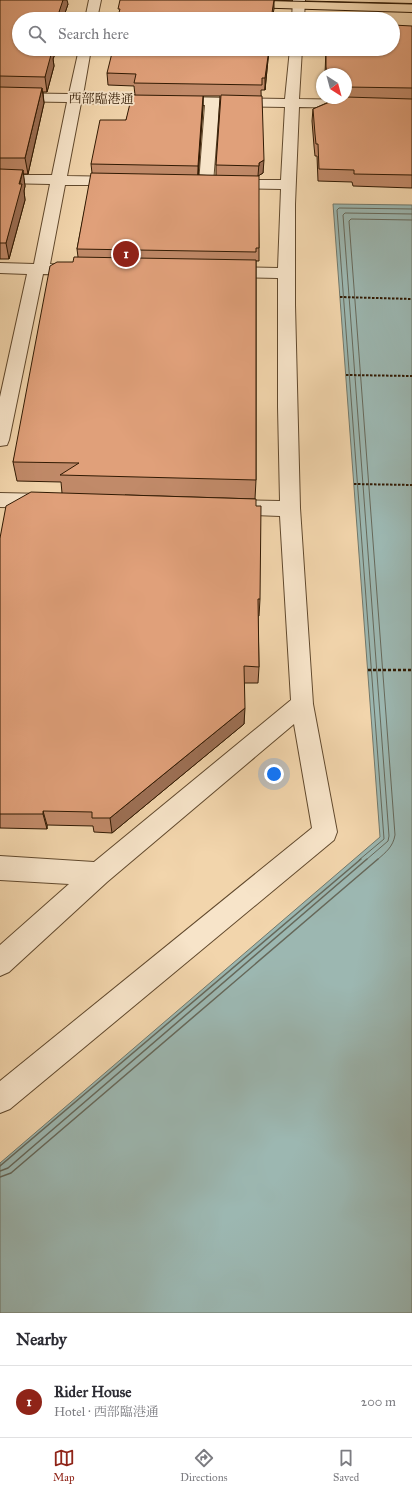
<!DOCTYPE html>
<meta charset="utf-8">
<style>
:root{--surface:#fff;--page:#f2f2f3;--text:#2b2b33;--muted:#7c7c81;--line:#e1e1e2;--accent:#8f2418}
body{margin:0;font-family:"IM FELL Great Primer","Noto Serif JP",serif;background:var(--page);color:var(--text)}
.compass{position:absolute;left:316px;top:68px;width:36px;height:36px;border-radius:50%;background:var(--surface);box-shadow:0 1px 3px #0004;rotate:144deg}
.you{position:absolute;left:274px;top:774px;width:14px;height:14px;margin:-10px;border:3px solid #fff;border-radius:50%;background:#1a73e8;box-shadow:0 0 0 6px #1a73e833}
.badge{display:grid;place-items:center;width:26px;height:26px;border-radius:50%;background:var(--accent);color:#fff;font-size:13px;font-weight:700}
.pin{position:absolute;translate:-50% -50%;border:2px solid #fff;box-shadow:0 1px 4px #0006}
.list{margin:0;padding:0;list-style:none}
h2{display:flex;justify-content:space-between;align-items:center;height:52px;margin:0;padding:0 16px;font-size:17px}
h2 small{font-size:13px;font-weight:400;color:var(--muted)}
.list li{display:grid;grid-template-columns:26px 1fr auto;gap:12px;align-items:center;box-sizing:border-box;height:72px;padding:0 16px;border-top:1px solid var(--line)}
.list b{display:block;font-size:15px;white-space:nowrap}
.list p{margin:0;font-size:13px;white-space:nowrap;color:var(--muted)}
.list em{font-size:13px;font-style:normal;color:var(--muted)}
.icon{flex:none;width:22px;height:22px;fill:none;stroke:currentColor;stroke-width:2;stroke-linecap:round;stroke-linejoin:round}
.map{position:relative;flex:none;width:412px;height:1313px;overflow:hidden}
.search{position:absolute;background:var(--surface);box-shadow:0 1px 3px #0004;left:12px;right:12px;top:12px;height:44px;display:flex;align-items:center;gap:10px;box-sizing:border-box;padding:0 14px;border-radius:22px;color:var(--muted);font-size:15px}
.sheet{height:124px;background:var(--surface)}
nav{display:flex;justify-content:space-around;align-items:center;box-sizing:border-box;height:56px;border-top:1px solid var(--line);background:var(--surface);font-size:11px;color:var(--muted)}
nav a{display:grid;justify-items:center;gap:2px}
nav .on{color:var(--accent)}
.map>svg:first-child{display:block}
.water{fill:#9cb7b1;stroke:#71786b}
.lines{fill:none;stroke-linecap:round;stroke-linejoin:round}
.shore-far1{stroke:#66685a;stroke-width:1}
.shore{stroke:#66685a;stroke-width:1.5}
.minor-casing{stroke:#61492d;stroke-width:2}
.major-casing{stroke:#311a03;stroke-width:2}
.path-far1{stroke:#311a03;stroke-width:2;stroke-dasharray:2.5 1.5;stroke-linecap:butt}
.path{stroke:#311a03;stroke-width:2.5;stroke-dasharray:3 2;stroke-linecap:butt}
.minor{fill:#f7e4c9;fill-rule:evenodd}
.major{fill:#f2d5ac;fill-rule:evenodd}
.tram{stroke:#311a03;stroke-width:1}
.wall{fill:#c18a69;stroke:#311a03;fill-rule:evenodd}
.shaded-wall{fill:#9d7055;stroke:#311a03}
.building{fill:#e0a07a;stroke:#311a03}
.labels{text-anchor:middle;stroke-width:3.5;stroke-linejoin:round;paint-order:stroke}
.far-street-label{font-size:13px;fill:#311a03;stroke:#f7e4c9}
</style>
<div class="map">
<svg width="412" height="1313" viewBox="0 0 412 1313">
<rect width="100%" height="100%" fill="#f2d5ac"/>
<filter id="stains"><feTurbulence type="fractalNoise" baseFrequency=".005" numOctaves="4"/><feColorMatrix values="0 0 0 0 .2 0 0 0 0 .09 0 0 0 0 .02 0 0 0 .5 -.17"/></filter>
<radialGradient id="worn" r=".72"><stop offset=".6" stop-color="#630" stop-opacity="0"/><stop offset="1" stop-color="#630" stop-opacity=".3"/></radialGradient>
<path class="water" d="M333 204 412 205V1313H0V1163L380 837Z"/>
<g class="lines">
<path class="shore-far1" d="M359 860 384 839 337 210 339 208 412 209
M366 860 388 841 389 836 343 215 345 213 412 214
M377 860C386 852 393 847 395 835L349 221 351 219 412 220"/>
<path class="shore" d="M0 1166 361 859
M0 1171 8 1168 367 859
M0 1177 11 1173 378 859"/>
<g class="minor-casing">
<path id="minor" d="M89 0H101L97 19H85Z
M293 0H305L304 19H292Z
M79 49H91L83 95 285 99 290 49H302L299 99 412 101V109L299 107 295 204V305L300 508 313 704 337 832 334 840 10 1109 0 1113V1081L312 828 294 724 107 882 9 972 0 976V945L69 884 0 880V856L94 862 291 700 280 516 231 514 224 512 221 507 224 502 231 500 280 501 278 407V278L225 277 219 275 217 272 219 269 225 267 278 268 281 189 229 188 224 187 222 184 224 181 229 180H281L285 107 219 106 213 183 211 186 206 187 201 186 199 183 205 105 81 103 67 176 119 177 124 178 126 181 124 184 119 185H65L50 264 85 267 87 270 85 273 79 275 43 274 9 440 7 445 0 446V397L27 274 0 273V263L34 264 50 184 0 183V175H52L67 102 0 101V93L69 94Z
M0 493 45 494 52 496 55 501 52 506 45 508 0 507Z"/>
</g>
<g class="major-casing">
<path id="major" d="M241 0 412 4V12L245 7 241 6 239 3Z"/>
</g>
<path class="path-far1" d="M340 297 412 299
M346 375 412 376
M354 484 412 485"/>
<path class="path" d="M368 670H412"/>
<use href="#minor" class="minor"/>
<use href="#major" class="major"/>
<path class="tram" d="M245 0 412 4"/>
</g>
<path class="wall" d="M0 0 68 4 63 19H19V49H57L53 59 54 66 47 92H43L44 103 28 174H23L25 186 24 191 25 200 9 259H0Z
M412 26V188L353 186 352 182 318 181 317 156H315L314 146 312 121 313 109 331 101V98H328H346V74H325L326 49H393Z
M269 49 265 90H261L263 173 258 176 259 248V261H256V480L255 499 125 495 260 599 259 616H258L259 667 258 683H244V724L112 833 94 832 93 826 47 825V829L0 828V538L62 493 61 482 17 481 13 462 73 262 78 257 77 249 92 173 91 164 126 120 135 95 134 86 108 85 107 73ZM203 96H220L216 165V176L198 175 203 106Z"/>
<path class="shaded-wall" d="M62 0H67L68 4 63 19H59L58 15Z
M274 0V9L272 19H271Z
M50 49H57L53 59 54 66 47 92 45 77Z
M269 49 265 90V78Z
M42 88 44 103 28 174 25 158Z
M203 96V106L198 177V166Z
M264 160 263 173 258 176 259 163Z
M23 170 25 186 24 191 25 200 9 259 6 243Z
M245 708 244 724 112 833 110 818Z
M43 811 47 825V829L43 814Z"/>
<path class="building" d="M0 0H63L58 15H61L60 19H19V49H50L49 51H52L45 77 0 76Z
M120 0H274L271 19H117L120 9H118Z
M393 25 412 26V88L346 87V74H327L326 67V49H393Z
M113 49H269L265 78H262V85L134 83 136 74 107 73Z
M0 87 42 88 25 158H0Z
M132 95 203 96 198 166 91 164 100 120H126Z
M221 95 262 96 264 160 259 163V166L216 165Z
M346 97 412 99V175L354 174V170L319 169 318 144H316L315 134 313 109 332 101V98H346Z
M0 169 23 170 19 184H22L6 243H0Z
M91 173 259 176V248H256V252L77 249Z
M74 257 256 260V480L60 475 79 463 13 462 50 266 57 262H73Z
M31 492 256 499V506H261L260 599H258L259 667 244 666 245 708 110 818H92V812L43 811V814H0V538L6 506Z"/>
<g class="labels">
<g class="far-street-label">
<text transform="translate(101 98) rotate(1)" y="5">西部臨港通</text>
</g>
</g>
<rect width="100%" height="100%" filter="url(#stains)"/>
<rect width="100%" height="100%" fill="url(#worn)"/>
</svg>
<svg class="compass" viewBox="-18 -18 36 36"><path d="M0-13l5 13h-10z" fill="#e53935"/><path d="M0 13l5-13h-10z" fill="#7c7c81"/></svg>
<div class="you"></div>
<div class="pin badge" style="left:126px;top:254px">1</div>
<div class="search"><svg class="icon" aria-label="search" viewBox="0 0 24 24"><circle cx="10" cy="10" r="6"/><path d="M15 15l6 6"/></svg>Search here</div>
</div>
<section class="sheet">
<h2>Nearby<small></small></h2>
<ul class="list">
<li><span class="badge">1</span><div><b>Rider House</b><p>Hotel · 西部臨港通</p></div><em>200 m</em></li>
</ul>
</section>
<nav>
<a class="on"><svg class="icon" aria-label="map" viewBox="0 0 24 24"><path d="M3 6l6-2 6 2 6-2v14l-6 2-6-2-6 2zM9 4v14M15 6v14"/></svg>Map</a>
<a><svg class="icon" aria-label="directions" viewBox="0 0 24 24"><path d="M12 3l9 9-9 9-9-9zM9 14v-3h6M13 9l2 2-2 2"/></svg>Directions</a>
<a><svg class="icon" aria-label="saved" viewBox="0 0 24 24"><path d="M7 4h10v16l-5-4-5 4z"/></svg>Saved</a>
</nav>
